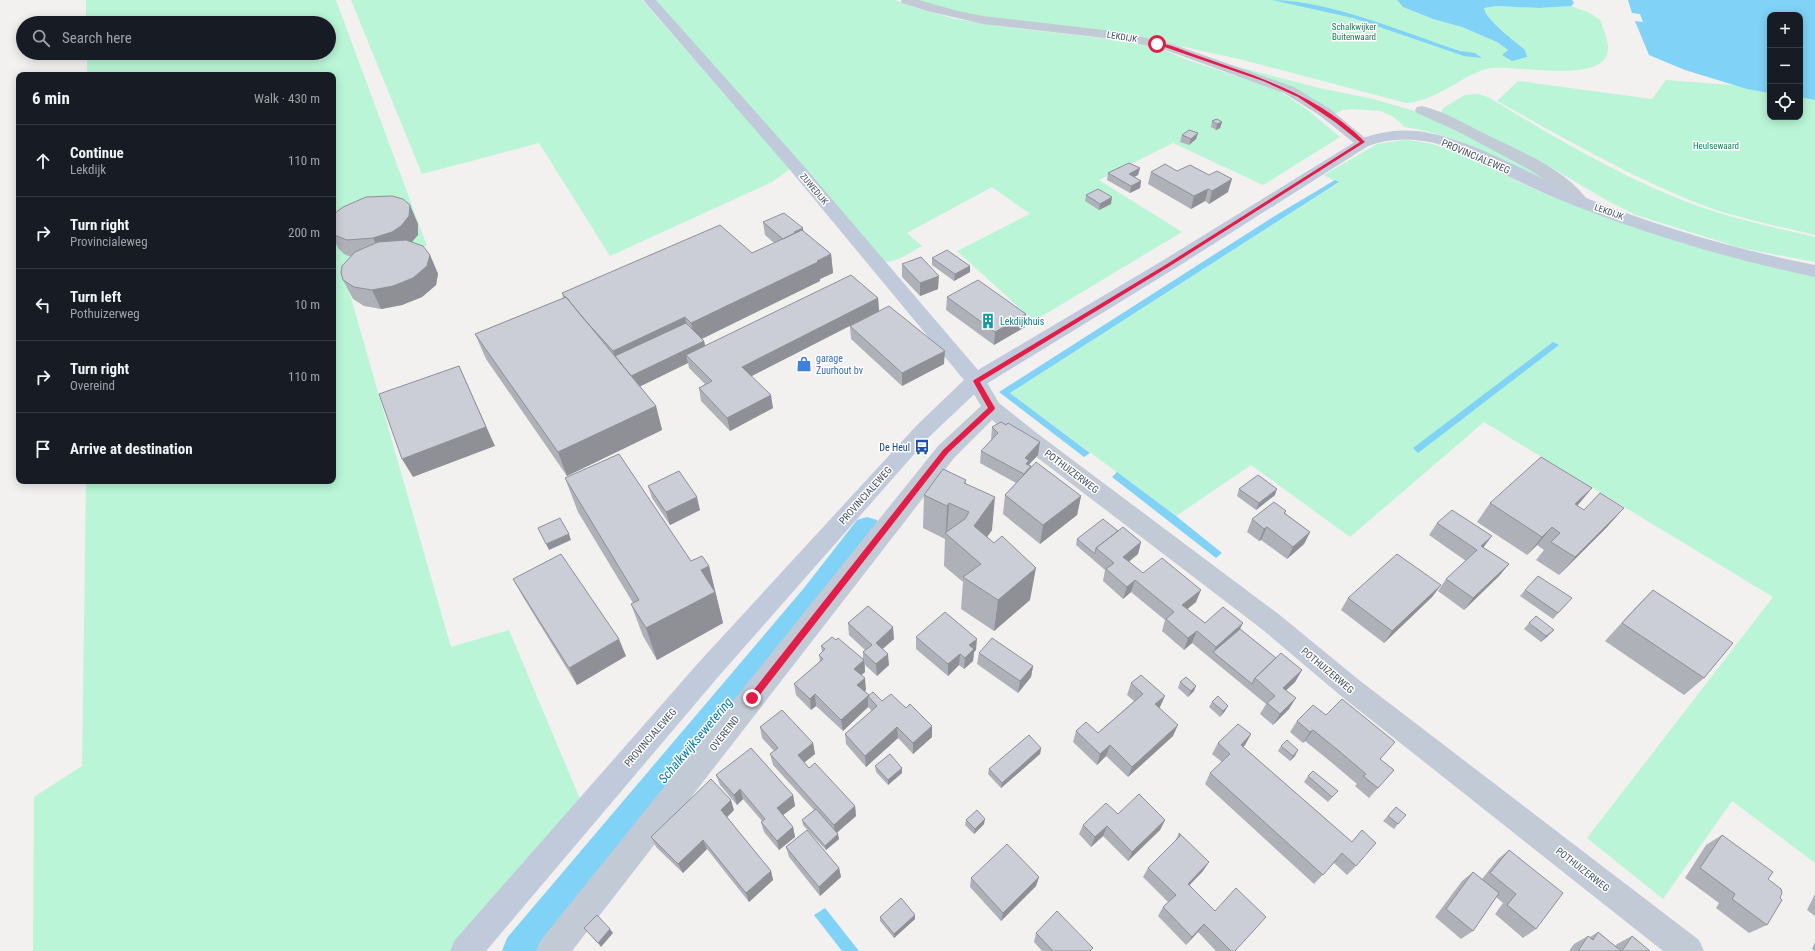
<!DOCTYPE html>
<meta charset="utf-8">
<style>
:root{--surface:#171b24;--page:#242831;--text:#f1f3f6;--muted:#9ea1a6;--line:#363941}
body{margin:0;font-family:"Roboto Condensed",sans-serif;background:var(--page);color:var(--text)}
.controls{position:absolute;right:12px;top:12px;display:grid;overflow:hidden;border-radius:8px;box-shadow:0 2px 10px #0003}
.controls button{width:36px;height:36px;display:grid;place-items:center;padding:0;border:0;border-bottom:1px solid var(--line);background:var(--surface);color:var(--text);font:20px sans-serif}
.stop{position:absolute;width:12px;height:12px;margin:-9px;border:3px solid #e11d48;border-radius:50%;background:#fff}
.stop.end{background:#e11d48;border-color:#fff;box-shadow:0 1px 4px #0008}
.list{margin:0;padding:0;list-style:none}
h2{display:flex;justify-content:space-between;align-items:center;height:52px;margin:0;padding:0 16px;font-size:17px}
h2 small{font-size:13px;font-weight:400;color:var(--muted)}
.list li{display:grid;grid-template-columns:26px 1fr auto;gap:12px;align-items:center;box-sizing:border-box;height:72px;padding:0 16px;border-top:1px solid var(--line)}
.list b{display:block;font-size:15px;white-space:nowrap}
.list p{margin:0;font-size:13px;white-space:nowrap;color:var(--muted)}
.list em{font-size:13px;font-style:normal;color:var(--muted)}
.icon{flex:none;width:22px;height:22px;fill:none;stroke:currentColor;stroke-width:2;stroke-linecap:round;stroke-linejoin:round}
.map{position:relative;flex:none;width:1815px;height:951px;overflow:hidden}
.search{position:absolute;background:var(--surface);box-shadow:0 2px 10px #0003;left:16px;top:16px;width:320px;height:44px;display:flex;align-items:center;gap:10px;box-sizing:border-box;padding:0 14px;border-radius:22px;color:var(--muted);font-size:15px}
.panel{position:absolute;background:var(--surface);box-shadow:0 2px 10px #0003;left:16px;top:72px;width:320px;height:412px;border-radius:8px}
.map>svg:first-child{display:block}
.green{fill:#b9f5d6}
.water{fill:#81d2f7}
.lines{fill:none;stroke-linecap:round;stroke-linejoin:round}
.canal{fill:#81d2f7;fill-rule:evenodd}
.street{fill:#c2cad6;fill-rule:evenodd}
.secondary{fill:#c0cadb;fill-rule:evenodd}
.wall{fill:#afb1b8}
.shaded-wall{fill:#8e9096}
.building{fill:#cbced6;stroke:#8e9096}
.route{fill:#e11d48}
.labels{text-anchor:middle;stroke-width:3;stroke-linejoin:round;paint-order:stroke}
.far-park-label{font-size:9px;fill:#0c8555;stroke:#fff}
.far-street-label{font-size:9px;fill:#455160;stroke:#fff}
.street-label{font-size:10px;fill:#455160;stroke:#fff}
.culture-label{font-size:10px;fill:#0d838f;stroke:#fff;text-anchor:start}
.shop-label{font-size:10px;fill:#366cbe;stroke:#fff;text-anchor:start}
.transit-label{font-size:10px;fill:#164399;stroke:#fff;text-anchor:end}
.near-water-label{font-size:13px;font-style:italic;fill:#017ab0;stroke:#fff}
</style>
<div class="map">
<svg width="1815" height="951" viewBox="0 0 1815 951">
<rect width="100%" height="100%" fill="#f3f0f0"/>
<path class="green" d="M86 0H336L427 246 343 270 451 647 509 630 580 799 453 951H33L34 797 82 766 86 481H333V75H87V53H329V23H86Z
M351 0H642L790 169 772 182 610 256 539 143 422 174Z
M656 0H895L916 8 955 19 1006 27 1111 39 1162 49 1185 59 1278 90 1309 111 1340 137 1263 185 1173 143 1099 180 1182 232 1034 321 957 251 1030 214 992 187 907 233 922 246C912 251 894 265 883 261Z
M917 0H1397L1403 7 1433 19 1462 27 1497 42 1508 50 1502 55 1525 50C1516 41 1485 19 1484 8L1497 6 1539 8 1571 6 1590 13 1600 20C1603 29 1609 41 1608 50 1604 87 1510 62 1486 69 1458 78 1436 101 1406 103L1243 60 1130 35 1029 24 968 14Z
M1219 62 1319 88 1373 99 1432 116 1551 180 1546 181 1459 141 1426 131 1405 127 1392 116 1380 111 1353 109 1343 110 1332 115Z
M1666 80 1770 88V117H1800V94L1815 97V235C1774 225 1731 217 1692 201 1624 173 1561 136 1497 101L1518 81 1652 99Z
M1478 94 1488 97C1554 137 1622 178 1695 205 1734 219 1775 228 1815 237V262L1741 248 1636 215 1606 200 1549 166 1441 113 1443 108 1465 95Z
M1405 140C1458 143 1500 176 1548 195 1637 230 1722 257 1815 276V863L1732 801 1663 899 1587 838 1773 597 1484 422 1350 537 1251 465 1176 516 1010 393 1338 183 1324 175 1377 144Z"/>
<path class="water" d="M1272 0C1329 0 1405 33 1460 51L1475 53 1482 58 1464 56 1353 18Z
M1397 0H1572L1574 3 1571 6 1539 8 1497 6 1484 8C1485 19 1516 42 1525 50L1527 57 1512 61 1502 55 1508 50 1497 42 1462 27 1433 19 1403 7Z
M1628 0H1815V100L1800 97V15H1770V93L1747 89 1685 70 1649 55 1635 21 1643 22 1640 14 1632 13Z
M1335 180 1339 182 1010 393 1090 453 1084 457 999 392 1273 217Z
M1553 342 1559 345 1418 453 1413 448Z
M1117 472 1176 516 1222 553 1216 558 1112 477Z
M825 908 859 951H842L814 915Z"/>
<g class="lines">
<path class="canal" d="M867 517 877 520 881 528 877 536 824 606 544 951H502L507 938 804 588 857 520Z"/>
<path class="street" d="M901 0H919L958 11 983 16 1121 32 1172 44 1294 87 1330 109 1371 143 1368 146H1358L1319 115 1284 93 1163 49 1113 39 983 24 927 11 902 3Z
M1422 106C1443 111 1464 123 1483 133 1519 151 1566 168 1589 202L1587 206 1581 207 1575 206 1559 189 1530 170 1459 132 1417 113 1415 110 1417 107Z
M976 374 983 376 999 403 1038 434 1281 616 1359 680 1699 940 1704 951H1663L1341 696 1263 630 1022 446 992 420 954 458 572 951H536L541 940 938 446 981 406 966 381 969 376Z"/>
<path class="secondary" d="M643 0H656L802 164 978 370 1162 261 1358 140C1381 131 1404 128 1429 133 1478 142 1528 174 1574 193 1652 225 1733 249 1815 265V277C1729 259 1645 234 1563 201 1538 191 1514 179 1489 167 1471 158 1453 148 1434 143 1412 138 1390 138 1368 146L1174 269 983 386 931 435 718 677 486 951H450L455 940 700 661 917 425 964 380 790 170Z"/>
</g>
<path class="wall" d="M1212 121 1222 122 1220 128 1216 130 1211 127Z
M1198 133 1196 139 1189 145 1180 142 1182 135Z
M1140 168 1138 175 1134 177 1141 181 1140 188 1130 193 1107 180 1108 173Z
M1177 171 1228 192 1209 204 1205 201 1191 209 1148 184 1151 172Z
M1086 195 1111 204 1099 210 1085 201Z
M333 215 418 224V235L412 242 430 255 438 274 436 285 422 297 402 305 381 309 364 306 353 299 343 280 351 257 344 254 338 248 333 237Z
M763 222 803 228V231L831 254 833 273 820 279V281L702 339 704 341 705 346 878 298 879 311 751 376 773 408 730 431 701 401 699 388 705 384 689 368 688 363 640 386 656 406 662 430 567 476 486 359 475 334 563 298 562 293 752 253 774 243 765 235Z
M932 258 970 266V272L954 281 932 265Z
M902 264 938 289 920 296 902 277Z
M947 297 1026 314 1025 327 994 345 946 310Z
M850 326 944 364 902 386 851 339Z
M992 427 1038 455 1029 465 1031 466V468L1081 496 1077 515 1040 544 1003 514 1005 495 1016 483 980 463 981 451 991 440Z
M565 478 691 561 709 566 723 623 657 660 643 636 631 604 633 603 578 512Z
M966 480V484L992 530 987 537 1030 600 994 631 961 609 963 582 944 566 945 539 923 528 924 495Z
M648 486 700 510 670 525 652 498Z
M1592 488 1577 506 1608 526 1559 575 1536 560 1544 550 1537 545 1527 555 1477 522 1490 503Z
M1239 489 1275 495 1256 510 1237 496Z
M1286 511 1285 513 1310 532 1304 544 1287 559 1261 540 1259 541 1247 532 1252 519Z
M1437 523 1483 547 1509 564 1499 576 1464 610 1438 591 1446 579 1466 561 1429 535Z
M1118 531 1141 542 1138 554 1129 562 1143 573 1196 602 1187 609 1205 623 1240 629 1276 658 1302 670 1295 682 1286 690 1289 709 1273 725 1260 714 1266 704 1192 643 1184 650 1162 631 1165 620 1131 592 1123 599 1103 581 1105 570 1076 545 1077 539Z
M513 579 626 656 577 685 523 597Z
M1441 585 1432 597 1384 643 1341 610 1348 598Z
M1525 590 1572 598 1553 619 1520 596Z
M1653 590 1704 678 1684 695 1605 641 1635 608Z
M848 623 894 639 883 649 889 665 877 676 865 665V672L861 675 866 690 864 691 869 695 882 701 932 737 913 754 898 738 866 767 846 744 845 734 872 711 868 707 843 731 816 706 811 710 796 695 794 684 820 662 819 655 822 652 821 646 836 640 863 659V652L865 650 849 635Z
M1529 623 1548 636 1541 642 1524 629Z
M916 637 976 650 974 652 973 661 964 669 959 665 948 676 916 649Z
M979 653 1033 666 1031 677 1018 693 977 664Z
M1180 682 1194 691 1188 697 1178 688Z
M1131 683 1160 707 1159 708 1173 736 1128 777 1106 756 1097 765 1073 742 1076 731 1098 733 1134 701 1127 695Z
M1212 702 1225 711 1220 717 1209 707Z
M1326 715 1386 752 1380 759 1394 770 1369 798 1355 786 1357 784 1331 762 1305 741 1303 743 1290 732 1297 721Z
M760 727 813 743 815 754 804 762 809 768 855 806 856 816 837 833 839 839 826 850 803 825 802 820 814 810 773 765 770 754 774 751 762 738Z
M1251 734 1245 745 1243 747 1352 842 1362 830 1356 866 1347 875 1334 863 1314 884 1205 784 1210 773 1222 762 1212 754 1218 743Z
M1281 746 1295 756 1290 761 1278 751Z
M1041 748 1040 754 1001 788 988 774 989 769Z
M875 766 902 768V773L888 785 876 772Z
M716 775 793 795 795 806 783 815 793 827 795 837 779 850 764 832 761 822 762 821 743 799 737 805 720 785Z
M1308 776 1338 791 1328 802 1304 782Z
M1396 807 1398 824 1394 829 1383 821Z
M734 810 727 817 771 871 773 880 749 902 707 849 683 873 656 847 651 837Z
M1118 814 1165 820 1160 830 1128 861 1103 836 1091 847 1079 834 1083 825Z
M966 820 984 824 974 834 965 825Z
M1179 833 1203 871 1189 885 1236 951H1216L1198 932 1186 945 1158 916 1163 907 1168 902 1143 877 1148 868 1175 841Z
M1722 835 1768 879 1767 925 1749 933 1716 908 1719 903 1685 878 1706 845Z
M786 847 839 868 841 877 820 896 789 857Z
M1509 850 1536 929 1523 938 1495 914 1503 903 1496 897 1473 931 1461 939 1435 917 1462 881 1473 872 1482 879 1498 859Z
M1039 877 1036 886 1001 921 970 887 971 878Z
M1815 894V916L1807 910Z
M915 915V919L894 938 880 921V917Z
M1598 932 1615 946 1617 944 1632 936 1650 951H1569L1574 944 1588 936 1590 937Z
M1036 933 1091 951H1042L1034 942Z
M1815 942V951L1812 949Z"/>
<path class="shaded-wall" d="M1222 122 1220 128 1216 130 1217 124Z
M1198 133 1196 139 1189 145 1191 139Z
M1140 168 1138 175 1128 180 1129 174Z
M1232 179 1228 192 1209 204 1212 191Z
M1141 181 1140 188 1130 193 1131 186Z
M1208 189 1205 201 1191 209 1194 196Z
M1112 197 1111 204 1099 210 1100 204Z
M410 205 418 224V235L409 245 383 257 373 238Z
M803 228 804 241 794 232Z
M831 254 833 273 820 279V281L695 342 691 323Z
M430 255 438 274 436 285 422 297 402 305 381 309 372 290Z
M970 266V272L954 281 955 274Z
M939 276 938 289 920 296V283Z
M878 298 879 311 744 380 742 367Z
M1026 314 1025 327 994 345 995 332Z
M685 317 689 336 615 357 613 351Z
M704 341 707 354 686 355 688 363 635 389 631 376Z
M945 351 944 364 902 386V373Z
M459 366 495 446 413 477 402 459Z
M771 395 773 408 730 431 727 418Z
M656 406 662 430 567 476 558 452Z
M1040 442 1038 455 1028 465 1031 466 1030 479 1022 487 1024 474 1025 458Z
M1592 488 1577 506 1575 504Z
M1277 489 1275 495 1256 510 1259 503Z
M1081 496 1077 515 1040 544 1043 525Z
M697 497 700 510 670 525 666 512Z
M995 497 992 530 973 557 974 526Z
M949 503 947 534 946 533 947 506Z
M1624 508 1608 526 1559 575 1575 557Z
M1267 527 1261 540 1259 541 1264 529Z
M1552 527 1537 545 1527 555 1542 537Z
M1310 532 1304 544 1287 559 1293 547Z
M569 534 571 540 549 550 546 544Z
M1492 536 1483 548 1481 546Z
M1141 542 1138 554 1119 569 1123 557Z
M1509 564 1499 576 1464 610 1473 598Z
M709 566 723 623 657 660 646 628 701 570Z
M1036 568 1030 600 994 631 998 600Z
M1135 580 1131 592 1123 599 1127 587Z
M1441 585 1432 597 1384 643 1392 631Z
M1201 590 1196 602 1178 617 1182 605Z
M1243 623 1237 635 1213 652 1216 647Z
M893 627 894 639 876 654V643Z
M1554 630 1548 636 1541 642 1546 636Z
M1197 631 1192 643 1184 650 1188 638Z
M619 639 626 656 577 685 569 668Z
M977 639 976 650 974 652 973 661 964 669 965 658 969 645Z
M888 654 889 665 877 676 876 664Z
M960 654 959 665 948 676V664Z
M864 660 865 672 855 681 854 669Z
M1033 666 1031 677 1018 693 1020 681Z
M1302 670 1295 682 1277 699 1283 688Z
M865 678 866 690 858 697 857 685Z
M1196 686 1194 691 1188 697 1191 691Z
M815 694 816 706 811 710 810 699Z
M869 695 868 696V707L843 731 841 720Z
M1165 696 1160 707 1151 716 1155 704Z
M1296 698 1289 709 1273 725 1280 714Z
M1228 706 1225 711 1220 717 1223 711Z
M1178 725 1173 736 1128 777 1132 767Z
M932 726V737L913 754V743Z
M897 727 898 738 866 767 865 756Z
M1313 730 1305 741 1303 743 1310 732Z
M1251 734 1245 745 1234 755 1241 745Z
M813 743 815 754 800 766 798 755Z
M1110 745 1106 756 1097 765 1100 754Z
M1041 748 1040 754 1001 788 1002 783Z
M1298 750 1295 756 1290 761 1293 756Z
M902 768V773L888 785V780Z
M740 789 743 799 737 805 734 795Z
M793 795 795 806 779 818 777 808Z
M731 800 734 810 724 820 721 810Z
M855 806 856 816 835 834 834 825Z
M985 819 984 824 974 834 975 829Z
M1165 820 1160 830 1128 861 1132 852Z
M1107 826 1103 836 1091 847 1095 837Z
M793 827 795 837 779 850 777 841Z
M838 834 839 839 826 850 825 846Z
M703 840 707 849 683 873 678 864Z
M1209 862 1203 871 1182 893 1188 884Z
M839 868 841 877 820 896 819 887Z
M771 871 773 880 749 902 746 893Z
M1039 877 1036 886 1001 921 1003 913Z
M915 915V919L894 938V934Z
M1204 924 1198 932 1186 945 1192 937Z
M610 929 613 933 601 947 598 943Z"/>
<path class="building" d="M1217 119 1222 122 1217 124 1212 121Z
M1189 130 1198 133 1191 139 1182 135Z
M1129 163 1140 168 1129 174 1141 181 1131 186 1108 173Z
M1165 164 1177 171 1190 165 1209 175 1217 171 1232 179 1212 191 1208 189 1194 196 1151 172Z
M1098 189 1112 197 1100 204 1086 195Z
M392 196 403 199 410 205 409 216 401 226 392 232 373 238 347 240 334 235 333 234V215L334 214 343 207 366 197Z
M784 213 803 228 794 232 795 233 783 239 763 222Z
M720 225 752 253 802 230 831 254 817 261 818 262 691 323 685 317 613 351 583 318 566 297H565L562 293Z
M406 240 423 246 430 255 427 266 413 278 393 286 372 290 354 287 343 280 341 273 342 266 355 252 378 242Z
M947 250 970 266 955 274 932 258Z
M921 257 939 276 920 283 902 264Z
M851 275 878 298 742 367 771 395 727 418 699 388 712 381 686 355Z
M978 280 1026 314 995 332 947 297Z
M566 297 656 406 558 452 475 334Z
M889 306 945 351 902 373 850 326Z
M686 323 704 341 631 376 615 356Z
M459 366 486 427 402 459 379 394Z
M1001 422 1006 425 1008 423 1040 442 1025 458 1029 460 1026 464 1031 466 1024 474 981 451 998 433 992 427Z
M619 454 691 561 702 556 709 566 701 570 715 592 646 628 631 604 639 600 565 478Z
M1541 457 1592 488 1575 504 1584 510 1600 493 1624 508 1575 557 1551 542 1560 533 1552 527 1542 537 1490 503Z
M1036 462 1081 496 1043 525 1005 495Z
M943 469 966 480 964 483 995 497 974 526 994 543 1002 536 1036 568 998 600 963 577 981 564 945 533 965 519 969 512 949 503 947 506 924 495Z
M679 471 697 497 666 512 648 486Z
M1258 475 1277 489 1259 503 1239 489Z
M1274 502 1286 511 1284 513 1310 532 1293 547 1267 527 1264 529 1252 519Z
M1452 510 1492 536 1481 546 1509 564 1473 598 1446 579 1477 550 1437 523Z
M560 518 569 534 546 544 538 528Z
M1103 519 1118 531 1096 548 1095 554 1077 539Z
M1123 527 1141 542 1123 557 1143 573 1162 558 1201 590 1182 605 1205 623 1223 607 1243 623 1216 647 1197 631 1188 638 1166 619 1174 612 1135 580 1127 587 1106 569 1114 563 1096 548Z
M561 554 619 639 569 668 513 579Z
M1397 554 1441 585 1392 631 1348 598Z
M1538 576 1572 598 1558 613 1525 590Z
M1653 590 1733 643 1704 678 1622 623Z
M868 606 893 627 876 643 888 654 876 664 863 652 872 645 848 623Z
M945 612 977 639 969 645 974 649 965 658 960 654 948 664 916 637Z
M1536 616 1554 630 1546 636 1529 623Z
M1240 629 1276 658 1255 678 1252 684 1213 652Z
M832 637 836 640 838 638 864 660 854 669 865 678 857 685 869 695 841 720 815 694 810 699 794 684 823 659 819 655 825 649 821 646Z
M992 638 1033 666 1020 681 979 653Z
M1281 653 1302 670 1283 688 1296 698 1280 714 1267 703 1275 696 1255 678Z
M1141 675 1165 696 1155 704 1178 725 1132 767 1110 745 1100 754 1076 731 1086 722 1098 733 1143 694 1131 683Z
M1186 677 1196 686 1191 691 1180 682Z
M873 692 882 701 891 694 906 708 910 704 932 726 913 743 897 727 865 756 845 734 877 706 868 696Z
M1218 696 1228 706 1223 711 1212 702Z
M1342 699 1395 742 1380 759 1394 770 1378 788 1363 776 1366 774 1339 751 1313 730 1310 732 1297 721 1313 705 1326 715Z
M782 710 813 743 798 755 809 768 815 763 855 806 834 825 770 754 778 748 760 727Z
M1238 724 1251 734 1241 745 1328 821 1352 842 1362 830 1376 843 1356 866 1342 853 1323 875 1210 773 1230 754 1218 743Z
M1029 735 1041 748 1002 783 989 769Z
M1287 740 1298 750 1293 756 1281 746Z
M751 748 793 795 777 808 793 827 777 841 761 822 765 819 740 789 734 795 716 775Z
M890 754 902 768 888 780 875 766Z
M1313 771 1338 791 1332 797 1308 776Z
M711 779 731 800 721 810 771 871 746 893 703 840 678 864 651 837Z
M1139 794 1165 820 1132 852 1107 826 1095 837 1083 825 1106 803 1118 814Z
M1396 807 1406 815 1398 824 1388 816Z
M816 809 838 834 825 846 802 820Z
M977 810 985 819 975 829 966 820Z
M807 830 839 868 819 887 786 847Z
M1179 833 1209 862 1188 884 1215 911 1236 888 1266 917 1235 951H1231L1204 924 1192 937 1163 907 1176 895 1148 868 1180 836Z
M1722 835 1773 872 1768 879 1781 889 1782 893 1780 898 1782 900 1767 925 1732 899 1735 894 1700 868Z
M1007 844 1039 877 1003 913 971 878Z
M1509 850 1563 893 1536 929 1507 905 1516 894 1490 873Z
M1473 872 1499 893 1473 931 1446 909Z
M901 898 915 915 894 934 880 917Z
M1057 911 1093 948 1090 951H1053L1036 933Z
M597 915 610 929 598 943 584 928Z
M1598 932 1621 951H1578L1588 936 1593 940Z
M1632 936 1650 951H1622Z"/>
<path class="route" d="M1156 43C1169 43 1186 52 1199 56 1259 77 1320 96 1365 142L1170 266 980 382 995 408 994 410 948 453 755 701H749V696L943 450 988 408 973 381 974 380 1167 264 1360 142 1335 122 1298 97 1263 81 1156 44Z"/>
<defs>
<g id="building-bare" transform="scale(1.2)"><path d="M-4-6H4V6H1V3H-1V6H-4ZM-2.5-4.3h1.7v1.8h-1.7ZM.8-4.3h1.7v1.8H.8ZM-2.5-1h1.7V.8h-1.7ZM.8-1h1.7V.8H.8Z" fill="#0f9aa8" stroke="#fff" stroke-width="2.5" paint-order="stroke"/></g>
<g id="shop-bare" transform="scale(1.2)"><path d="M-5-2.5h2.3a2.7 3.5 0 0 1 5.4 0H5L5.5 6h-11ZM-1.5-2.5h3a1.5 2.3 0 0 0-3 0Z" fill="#3f7fe0" stroke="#fff" stroke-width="2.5" paint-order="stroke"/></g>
<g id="bus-bare" transform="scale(1.2)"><path d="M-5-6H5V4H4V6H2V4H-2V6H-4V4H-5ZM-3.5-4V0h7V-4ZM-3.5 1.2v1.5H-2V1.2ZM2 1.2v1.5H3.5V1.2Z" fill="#1a4fb4" stroke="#fff" stroke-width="2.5" paint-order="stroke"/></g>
</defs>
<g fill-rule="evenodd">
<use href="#building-bare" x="988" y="321"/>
<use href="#shop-bare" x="804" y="364"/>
<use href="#bus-bare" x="922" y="447"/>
</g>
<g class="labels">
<g class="far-park-label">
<text x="1354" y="30">Schalkwijker<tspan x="1354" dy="10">Buitenwaard</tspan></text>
<text x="1716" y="149">Heulsewaard</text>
</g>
<g class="far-street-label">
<text transform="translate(1122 37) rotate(9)" y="3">LEKDIJK</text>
<text transform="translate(814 189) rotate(50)" y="3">ZUWEDIJK</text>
<text transform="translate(1609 212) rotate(20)" y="3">LEKDIJK</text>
</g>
<g class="street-label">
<text transform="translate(1476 156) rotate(23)" y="4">PROVINCIALEWEG</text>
<text transform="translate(1072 471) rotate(37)" y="4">POTHUIZERWEG</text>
<text transform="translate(865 495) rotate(-48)" y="4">PROVINCIALEWEG</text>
<text transform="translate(1328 670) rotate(40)" y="4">POTHUIZERWEG</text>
<text transform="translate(724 733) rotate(-52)" y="4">OVEREIND</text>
<text transform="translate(650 737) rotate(-49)" y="4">PROVINCIALEWEG</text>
<text transform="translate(1583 869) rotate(38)" y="4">POTHUIZERWEG</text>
</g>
<g class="culture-label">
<text x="1000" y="325">Lekdijkhuis</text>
</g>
<g class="shop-label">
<text x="816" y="362">garage<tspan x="816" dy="12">Zuurhout bv</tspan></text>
</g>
<g class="transit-label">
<text x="910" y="451">De Heul</text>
</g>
<g class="near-water-label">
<text transform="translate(695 740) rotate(-50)" y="5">Schalkwijksewetering</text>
</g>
</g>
</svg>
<div class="controls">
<button>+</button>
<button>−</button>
<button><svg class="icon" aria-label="locate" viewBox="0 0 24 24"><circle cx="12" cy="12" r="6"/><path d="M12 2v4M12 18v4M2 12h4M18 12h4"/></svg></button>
</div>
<div class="stop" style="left:1157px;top:44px"></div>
<div class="stop end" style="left:752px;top:698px"></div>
<div class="search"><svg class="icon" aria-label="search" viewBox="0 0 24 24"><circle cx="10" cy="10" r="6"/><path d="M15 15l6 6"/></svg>Search here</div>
<section class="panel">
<h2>6 min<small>Walk · 430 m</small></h2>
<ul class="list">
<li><svg class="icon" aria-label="ahead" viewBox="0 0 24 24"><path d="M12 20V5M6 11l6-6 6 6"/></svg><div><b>Continue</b><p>Lekdijk</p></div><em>110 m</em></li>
<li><svg class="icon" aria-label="right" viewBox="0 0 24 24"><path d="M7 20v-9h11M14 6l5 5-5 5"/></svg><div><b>Turn right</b><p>Provincialeweg</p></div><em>200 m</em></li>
<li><svg class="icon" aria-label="left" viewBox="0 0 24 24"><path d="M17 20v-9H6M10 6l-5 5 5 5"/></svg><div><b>Turn left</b><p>Pothuizerweg</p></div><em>10 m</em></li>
<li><svg class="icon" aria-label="right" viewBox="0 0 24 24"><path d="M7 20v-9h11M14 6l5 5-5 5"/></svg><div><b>Turn right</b><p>Overeind</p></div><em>110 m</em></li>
<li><svg class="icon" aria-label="arrive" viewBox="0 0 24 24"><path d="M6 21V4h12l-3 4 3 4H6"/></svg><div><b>Arrive at destination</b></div></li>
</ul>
</section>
</div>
